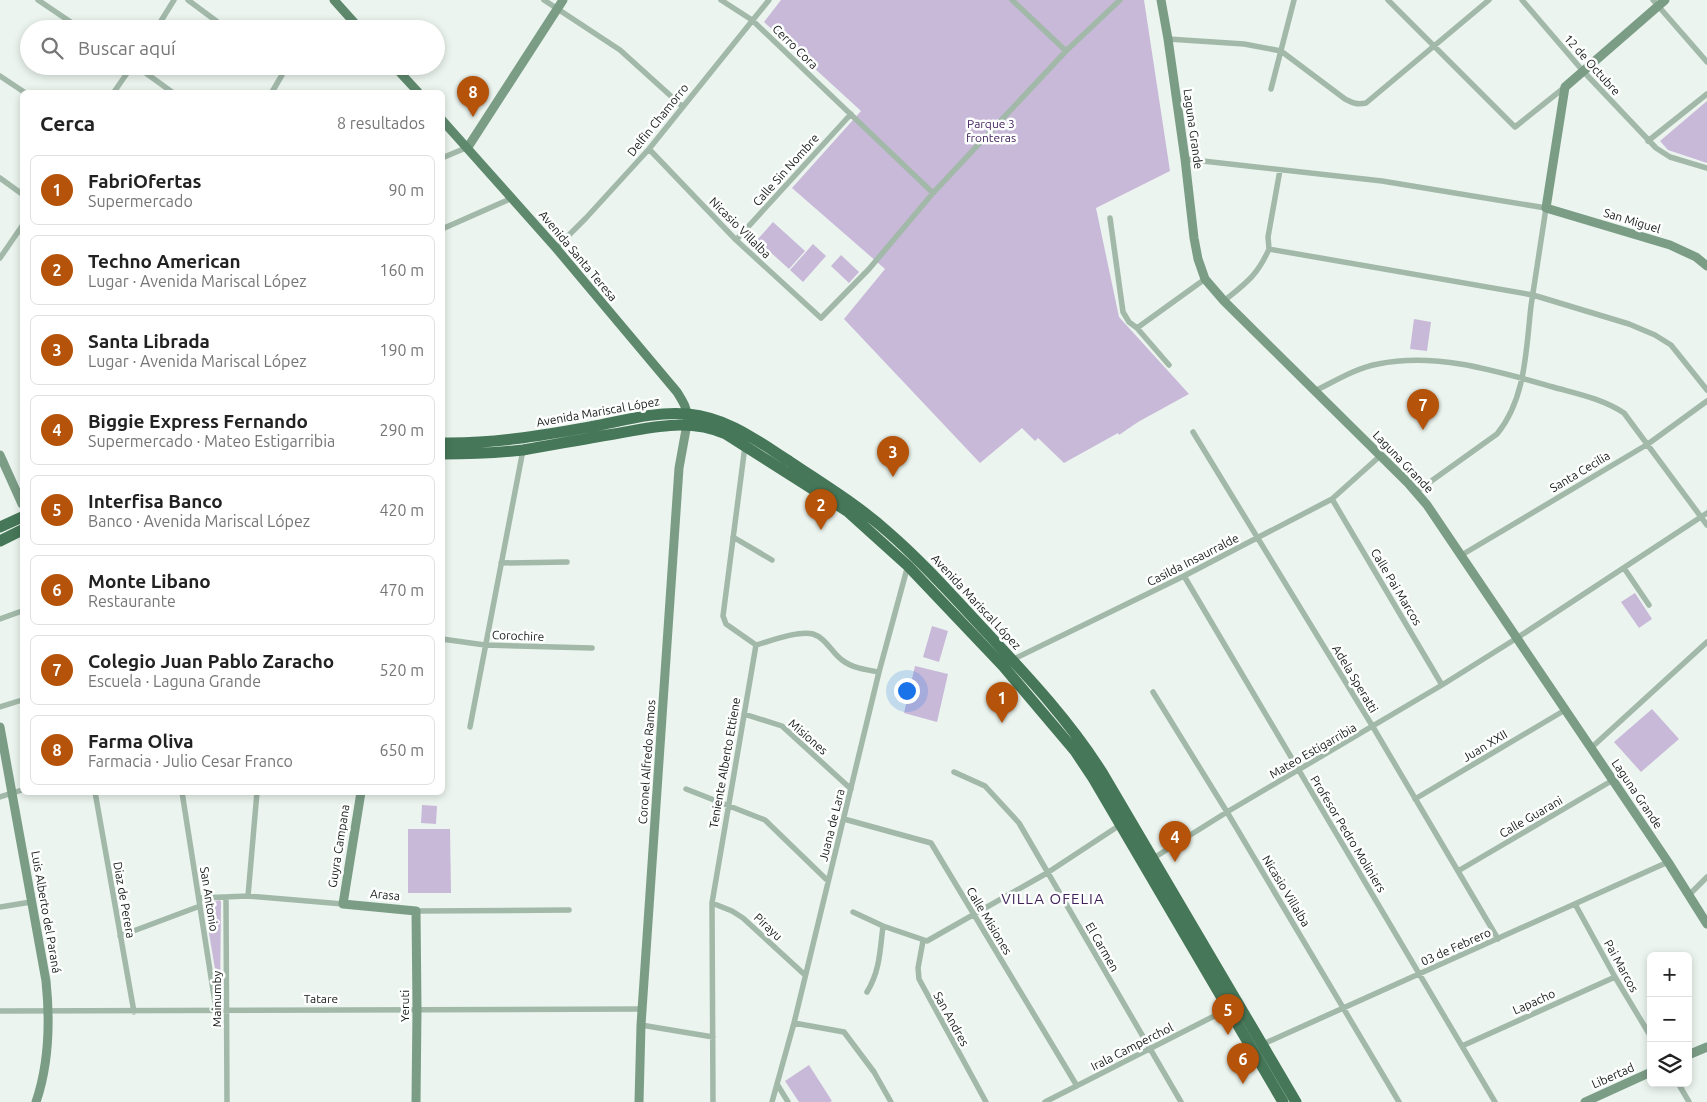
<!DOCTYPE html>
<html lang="es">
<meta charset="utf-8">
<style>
:root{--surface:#fff;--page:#f6f6f6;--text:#222;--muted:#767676;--line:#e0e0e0;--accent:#b45309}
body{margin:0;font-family:Ubuntu,sans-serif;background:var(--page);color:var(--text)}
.controls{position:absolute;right:15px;bottom:15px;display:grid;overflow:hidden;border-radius:8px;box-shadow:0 2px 8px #0003}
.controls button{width:45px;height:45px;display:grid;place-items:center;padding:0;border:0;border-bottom:1px solid var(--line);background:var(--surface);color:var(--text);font:25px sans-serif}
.you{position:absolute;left:906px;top:690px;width:18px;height:18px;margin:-12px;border:4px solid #fff;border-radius:50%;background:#1a73e8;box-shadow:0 0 0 8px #1a73e833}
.badge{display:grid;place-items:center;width:32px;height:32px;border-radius:50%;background:var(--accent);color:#fff;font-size:16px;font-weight:700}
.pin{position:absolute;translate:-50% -41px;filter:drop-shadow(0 1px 2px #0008)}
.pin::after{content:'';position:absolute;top:26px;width:18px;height:15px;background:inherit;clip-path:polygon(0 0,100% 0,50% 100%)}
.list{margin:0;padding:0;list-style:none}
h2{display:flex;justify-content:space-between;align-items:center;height:65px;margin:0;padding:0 20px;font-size:21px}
h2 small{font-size:16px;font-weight:400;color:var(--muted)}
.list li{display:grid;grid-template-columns:32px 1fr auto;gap:15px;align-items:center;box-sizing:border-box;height:70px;margin:0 10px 10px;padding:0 10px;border:1px solid var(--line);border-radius:8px}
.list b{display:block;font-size:19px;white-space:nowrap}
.list p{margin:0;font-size:16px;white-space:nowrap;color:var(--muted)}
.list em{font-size:16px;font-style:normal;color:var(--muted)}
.icon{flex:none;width:28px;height:28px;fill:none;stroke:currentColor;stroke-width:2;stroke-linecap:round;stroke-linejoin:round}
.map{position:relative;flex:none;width:1707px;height:1102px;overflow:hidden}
.search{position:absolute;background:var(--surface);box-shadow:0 2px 8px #0003;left:20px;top:20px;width:425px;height:55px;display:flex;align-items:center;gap:12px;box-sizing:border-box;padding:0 18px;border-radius:28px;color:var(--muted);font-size:19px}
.panel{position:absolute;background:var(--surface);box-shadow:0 2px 8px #0003;left:20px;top:90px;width:425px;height:705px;border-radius:8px}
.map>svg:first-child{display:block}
.green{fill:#c9b9d9}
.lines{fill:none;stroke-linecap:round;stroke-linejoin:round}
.street{stroke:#a2b9a9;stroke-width:5.5}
.secondary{stroke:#7b9d86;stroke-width:9}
.primary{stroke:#5f896d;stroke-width:9}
.highway{stroke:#467758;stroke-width:11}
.labels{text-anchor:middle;stroke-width:5;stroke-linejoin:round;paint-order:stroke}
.street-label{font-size:12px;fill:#171a18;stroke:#fdfffe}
.park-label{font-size:12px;fill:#46255f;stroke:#fdfffe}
.quarter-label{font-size:15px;letter-spacing:1px;fill:#43235b;stroke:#fdfffe}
</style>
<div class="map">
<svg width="1707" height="1102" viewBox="0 0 1707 1102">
<rect width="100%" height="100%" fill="#ebf4ee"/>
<path class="green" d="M781 0H1144L1170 171 1096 208 1119 317 1189 394 1138 422 1119 435 1118 433 1064 463 1038 438 1035 441 1022 428 980 463 844 319 885 269 792 188 861 111 764 22Z
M1707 101V163L1668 150 1660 141Z
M773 222 805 251 789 269 757 240Z
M813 244 826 256 803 282 790 270Z
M841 255 859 272 849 283 831 266Z
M1414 319 1431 322 1427 351 1410 349Z
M1635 593 1652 619 1639 628 1621 602Z
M932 626 948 631 939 662 923 657Z
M915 666 948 674 937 722 904 713Z
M1652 709 1679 739 1641 772 1614 742Z
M422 805 437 806 436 824 421 823Z
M408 829H450L451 893H408Z
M220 900 221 902 220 999 204 903Z
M809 1065 832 1101 830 1102H799L785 1081Z"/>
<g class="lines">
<path class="street" d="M38 0 81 29
M188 0 227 29
M544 0 620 50 683 107
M721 0 752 20 933 193
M1012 0 1066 51
M1388 0 1515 127 1565 87
M1522 0 1583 71 1656 148 1670 157 1707 168
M1653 0 1707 62
M156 29 174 0
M1168 39 1244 44 1281 51 1345 99C1353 103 1357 105 1366 103L1489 0
M136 66 172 92
M0 76 24 92
M1271 89 1294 0
M114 92 132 66
M272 92 282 75V72L278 66
M1648 141 1707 94
M649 149 736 240 821 318 869 269 933 193 1066 51 1120 0
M442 158 468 147
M1185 159 1382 181 1546 208C1541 240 1536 273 1531 306 1526 349 1526 399 1497 434L1416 492
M1280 170 1268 237 1269 249 1533 295 1629 324 1655 335 1671 345 1707 390
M0 178 22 194
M1110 218 1123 312 1129 322 1137 328 1169 365
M442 229 512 198
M736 240 851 114
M556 248 586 218 649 149 769 0
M0 258 22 226
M1224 301C1246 283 1257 276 1269 249
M1137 328 1205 279
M1315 391C1335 381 1356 368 1378 364 1436 352 1497 371 1553 387 1578 394 1603 399 1624 413L1707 525
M1193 432 1373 727 1498 939
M745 446 723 616 726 624 756 645
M1332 499 1442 685
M733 537 772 560
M1460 556 1648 444 1707 401
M501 563 567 562
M1624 568 1649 605
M1184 576 1495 1102
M0 619 22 611
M442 639 485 645 592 648
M756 645C770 641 799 630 813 634 826 638 832 653 842 660 852 668 867 670 879 672
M1012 660 1184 576 1332 499 1380 456
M1153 692 1227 812 1399 1102
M0 707 22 700
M744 714 782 726 851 789
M470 727 523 450
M1591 748 1707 642
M954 772 985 786 1019 823 1181 1102
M686 789 765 820 828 881
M95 792 134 1012
M182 792 216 1009
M0 797 22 790
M1415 799 1565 710
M844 819 931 843 1077 1086
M1152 859 1227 812 1442 685 1517 638 1707 513
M1458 871 1613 780
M1689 895 1707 877
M248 896 257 792
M226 897 227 1102
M199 898 248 896 343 904
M712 903 732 911 743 918 805 975
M1575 904 1615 977 1651 1037
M0 907 31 902
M416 911 569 910
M853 912 883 926 927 941 1047 873 1120 825
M120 936 200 906
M923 941 918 968 919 979 986 1102
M867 992C880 971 880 950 883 926
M0 1011C214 1011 428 1009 643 1009
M794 1023 844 1032 874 1072 891 1102
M641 1025 713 1037
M1261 1045 1668 862
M1462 1046 1615 977
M1678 1083 1689 1102
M777 1084 788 1102
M713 1102 712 903 756 645
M772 1102 794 1023 879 672 908 565
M1045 1102 1228 1009"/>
<path class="secondary" d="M1161 0 1168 39 1185 159 1194 238 1198 259 1205 279 1224 301 1408 483 1427 505 1668 862 1707 924
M1665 0 1565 87 1546 208 1670 245 1696 257 1707 266
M468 147 563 0
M0 455 22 504
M0 727 46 981C50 1020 49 1064 36 1102
M361 792 343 904 416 911 417 1009 416 1102
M1688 1055 1707 1047
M639 1102 641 1025 679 468 687 424
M1585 1102 1651 1072"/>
<path class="primary" d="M334 0 360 29
M394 66 418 92
M442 120 556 248 677 392C684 403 689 411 687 424"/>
<path class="highway" d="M442 443C495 444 544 435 595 426 625 420 657 411 688 414 728 418 756 440 789 461 823 484 858 505 888 532 925 564 957 601 990 636 1031 680 1071 723 1103 774L1296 1102
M442 454C469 454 496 453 523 450 553 445 583 439 614 434 652 427 689 418 726 434L847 511 908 566 1003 666 1075 751 1093 778 1283 1102
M0 527 22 517
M0 541 22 530"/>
</g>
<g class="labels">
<g class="street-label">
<text transform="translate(795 47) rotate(44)" y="4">Cerro Cora</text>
<text transform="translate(1592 65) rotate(48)" y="4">12 de Octubre</text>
<text transform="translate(658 120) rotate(-51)" y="4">Delfin Chamorro</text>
<text transform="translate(1193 129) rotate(82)" y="4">Laguna Grande</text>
<text transform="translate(786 170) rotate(-48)" y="4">Calle Sin Nombre</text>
<text transform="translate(1632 221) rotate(17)" y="4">San Miguel</text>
<text transform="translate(740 228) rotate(45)" y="4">Nicasio Villalba</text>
<text transform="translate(578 256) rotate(50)" y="4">Avenida Santa Teresa</text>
<text transform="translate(598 412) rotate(-10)" y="4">Avenida Mariscal López</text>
<text transform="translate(1403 462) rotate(46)" y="4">Laguna Grande</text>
<text transform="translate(1580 472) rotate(-31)" y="4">Santa Cecilia</text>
<text transform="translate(1193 560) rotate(-27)" y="4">Casilda Insaurralde</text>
<text transform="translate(1396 587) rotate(59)" y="4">Calle Pai Marcos</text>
<text transform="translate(976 602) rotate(47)" y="4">Avenida Mariscal López</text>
<text transform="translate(518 636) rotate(2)" y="4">Corochire</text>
<text transform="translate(1355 679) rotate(59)" y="4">Adela Speratti</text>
<text transform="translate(808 737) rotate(41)" y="4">Misiones</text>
<text transform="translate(1485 746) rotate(-31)" y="4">Juan XXII</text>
<text transform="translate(1313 751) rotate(-30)" y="4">Mateo Estigarribia</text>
<text transform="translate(647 762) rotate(-86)" y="4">Coronel Alfredo Ramos</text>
<text transform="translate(725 763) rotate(-80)" y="4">Teniente Alberto Ettiene</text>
<text transform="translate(1637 794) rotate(56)" y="4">Laguna Grande</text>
<text transform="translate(1531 817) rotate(-30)" y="4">Calle Guarani</text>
<text transform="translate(832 825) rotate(-76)" y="4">Juana de Lara</text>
<text transform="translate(1348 834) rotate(59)" y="4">Profesor Pedro Moliniers</text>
<text transform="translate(339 846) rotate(-81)" y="4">Guyra Campana</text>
<text transform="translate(1286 891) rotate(59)" y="4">Nicasio Villalba</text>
<text transform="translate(385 895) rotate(5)" y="4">Arasa</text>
<text transform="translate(209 899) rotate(81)" y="4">San Antonio</text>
<text transform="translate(124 900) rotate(80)" y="4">Diaz de Perera</text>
<text transform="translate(46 912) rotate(80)" y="4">Luis Alberto del Paraná</text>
<text transform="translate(989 921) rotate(59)" y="4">Calle Misiones</text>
<text transform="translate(768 927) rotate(43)" y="4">Pirayu</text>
<text transform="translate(1102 947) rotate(60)" y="4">El Carmen</text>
<text transform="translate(1456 947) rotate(-24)" y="4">03 de Febrero</text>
<text transform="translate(1621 966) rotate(61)" y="4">Pai Marcos</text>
<text transform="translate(217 999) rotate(-90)" y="4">Mainumby</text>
<text x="321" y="1003">Tatare</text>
<text transform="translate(1534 1002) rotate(-24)" y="4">Lapacho</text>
<text transform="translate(405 1006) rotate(-90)" y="4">Yeruti</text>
<text transform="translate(951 1019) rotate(61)" y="4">San Andres</text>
<text transform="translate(1132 1047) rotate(-27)" y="4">Irala Camperchol</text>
<text transform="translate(1613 1076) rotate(-24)" y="4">Libertad</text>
</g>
<g class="park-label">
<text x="991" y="128">Parque 3<tspan x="991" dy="14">fronteras</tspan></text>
</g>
<g class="quarter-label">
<text x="1053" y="904">VILLA OFELIA</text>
</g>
</g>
</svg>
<div class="controls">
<button>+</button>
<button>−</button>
<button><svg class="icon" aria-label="layers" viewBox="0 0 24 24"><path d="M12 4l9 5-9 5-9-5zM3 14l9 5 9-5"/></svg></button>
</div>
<div class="you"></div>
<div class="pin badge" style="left:1002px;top:723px">1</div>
<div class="pin badge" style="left:821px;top:530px">2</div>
<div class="pin badge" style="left:893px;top:477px">3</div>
<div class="pin badge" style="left:1175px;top:862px">4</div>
<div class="pin badge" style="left:1228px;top:1035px">5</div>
<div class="pin badge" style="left:1243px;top:1084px">6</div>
<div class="pin badge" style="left:1423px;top:430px">7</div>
<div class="pin badge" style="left:473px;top:117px">8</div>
<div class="search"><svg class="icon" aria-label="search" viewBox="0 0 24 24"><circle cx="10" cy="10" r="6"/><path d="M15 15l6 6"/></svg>Buscar aquí</div>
<section class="panel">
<h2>Cerca<small>8 resultados</small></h2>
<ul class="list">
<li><span class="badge">1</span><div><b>FabriOfertas</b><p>Supermercado</p></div><em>90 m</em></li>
<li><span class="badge">2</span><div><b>Techno American</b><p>Lugar · Avenida Mariscal López</p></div><em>160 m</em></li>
<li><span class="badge">3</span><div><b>Santa Librada</b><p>Lugar · Avenida Mariscal López</p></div><em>190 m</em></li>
<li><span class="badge">4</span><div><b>Biggie Express Fernando</b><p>Supermercado · Mateo Estigarribia</p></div><em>290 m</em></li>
<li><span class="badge">5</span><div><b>Interfisa Banco</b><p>Banco · Avenida Mariscal López</p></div><em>420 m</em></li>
<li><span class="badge">6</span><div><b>Monte Libano</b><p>Restaurante</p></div><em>470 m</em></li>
<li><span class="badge">7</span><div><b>Colegio Juan Pablo Zaracho</b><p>Escuela · Laguna Grande</p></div><em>520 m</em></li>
<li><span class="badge">8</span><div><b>Farma Oliva</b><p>Farmacia · Julio Cesar Franco</p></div><em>650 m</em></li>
</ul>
</section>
</div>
